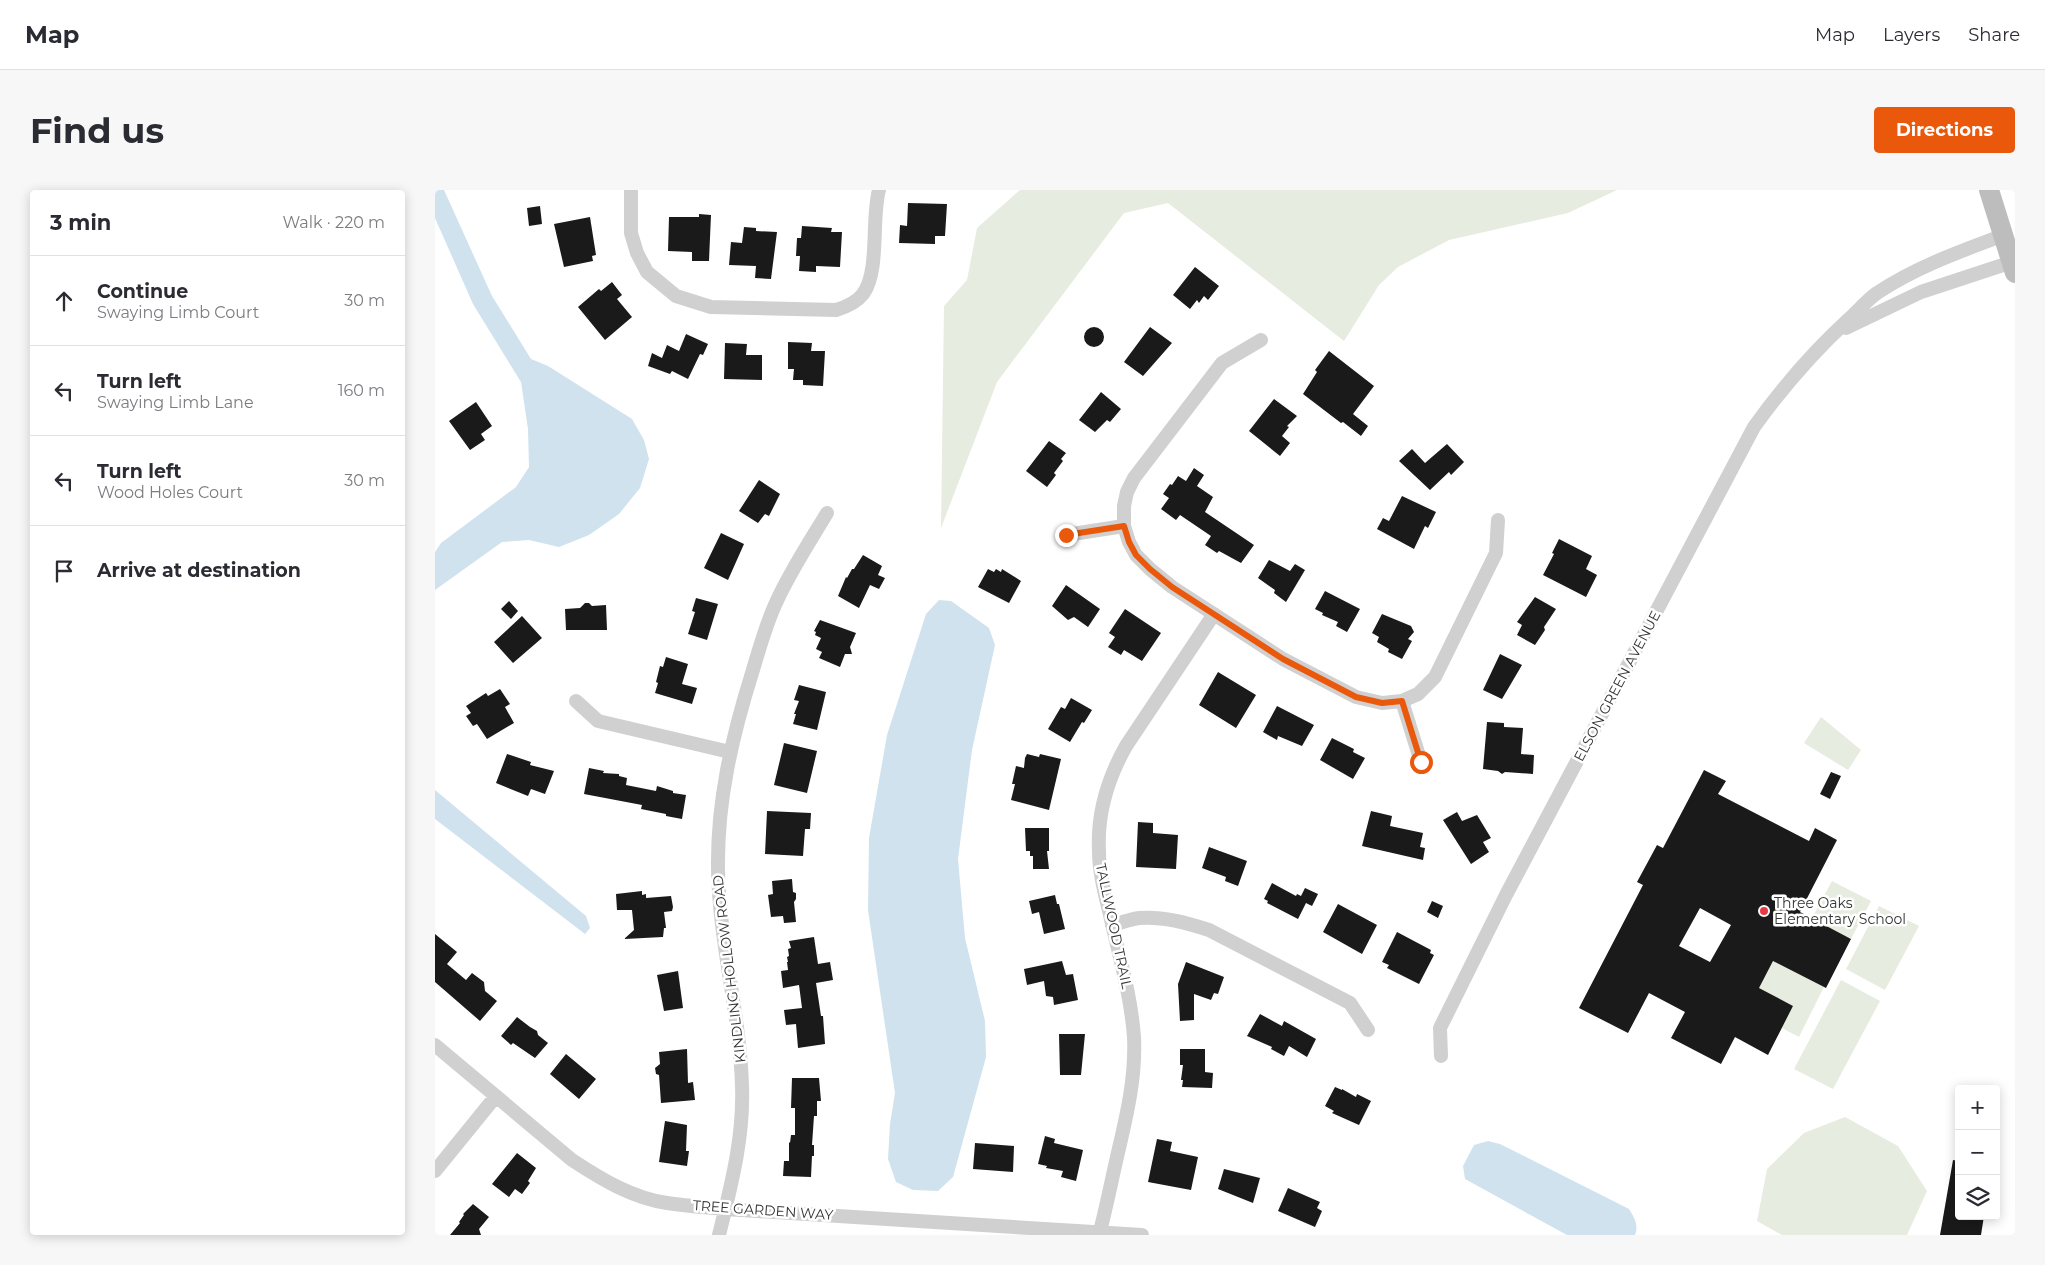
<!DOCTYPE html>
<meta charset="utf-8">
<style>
:root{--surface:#fff;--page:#f7f7f7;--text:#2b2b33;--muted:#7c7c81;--line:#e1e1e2;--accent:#ea580c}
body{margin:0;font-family:Montserrat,sans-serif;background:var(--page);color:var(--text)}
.controls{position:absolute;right:15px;bottom:15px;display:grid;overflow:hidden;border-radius:5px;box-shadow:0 2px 12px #0003}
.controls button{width:45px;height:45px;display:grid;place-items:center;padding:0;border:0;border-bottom:1px solid var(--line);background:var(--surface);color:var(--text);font:25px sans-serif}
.stop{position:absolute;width:15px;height:15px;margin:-11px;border:4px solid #ea580c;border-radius:50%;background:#fff}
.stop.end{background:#ea580c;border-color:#fff;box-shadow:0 1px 5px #0008}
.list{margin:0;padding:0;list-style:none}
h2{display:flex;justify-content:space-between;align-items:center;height:65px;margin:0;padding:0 20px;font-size:21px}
h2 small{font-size:16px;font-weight:400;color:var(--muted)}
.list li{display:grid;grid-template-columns:32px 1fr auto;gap:15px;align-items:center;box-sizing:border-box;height:90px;padding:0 20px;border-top:1px solid var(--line)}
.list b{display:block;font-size:19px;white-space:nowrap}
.list p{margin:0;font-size:16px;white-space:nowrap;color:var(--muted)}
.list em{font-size:16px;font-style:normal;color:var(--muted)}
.icon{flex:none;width:28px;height:28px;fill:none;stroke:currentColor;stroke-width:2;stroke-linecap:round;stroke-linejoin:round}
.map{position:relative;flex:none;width:1580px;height:1045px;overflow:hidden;border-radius:5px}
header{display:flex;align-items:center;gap:30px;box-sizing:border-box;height:70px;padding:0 25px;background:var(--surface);border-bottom:1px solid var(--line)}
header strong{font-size:24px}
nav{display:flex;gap:28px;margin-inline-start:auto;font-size:18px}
.intro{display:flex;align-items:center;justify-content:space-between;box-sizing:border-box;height:120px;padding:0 30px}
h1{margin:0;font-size:35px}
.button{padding:12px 22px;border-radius:5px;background:var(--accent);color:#fff;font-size:18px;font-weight:700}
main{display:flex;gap:30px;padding:0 30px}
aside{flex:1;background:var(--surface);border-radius:5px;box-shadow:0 2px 12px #0003}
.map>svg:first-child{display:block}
.green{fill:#e6ecdf}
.water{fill:#cfe2ee}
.building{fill:#1a1a1a;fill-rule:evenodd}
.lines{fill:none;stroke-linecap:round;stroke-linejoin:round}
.minor{stroke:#d0d0d0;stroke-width:14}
.secondary{stroke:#bdbdbd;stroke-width:20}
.route{stroke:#ea580c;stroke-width:6}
.poi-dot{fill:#e63946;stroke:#fff;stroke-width:2}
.labels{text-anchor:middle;stroke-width:5;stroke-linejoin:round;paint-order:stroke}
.street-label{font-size:14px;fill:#333;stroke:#fff}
.poi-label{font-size:14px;fill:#333;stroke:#fff;text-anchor:start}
</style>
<header>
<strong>Map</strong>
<nav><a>Map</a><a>Layers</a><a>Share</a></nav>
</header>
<div class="intro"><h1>Find us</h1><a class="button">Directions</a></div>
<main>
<aside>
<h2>3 min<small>Walk · 220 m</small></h2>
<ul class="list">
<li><svg class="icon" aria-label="ahead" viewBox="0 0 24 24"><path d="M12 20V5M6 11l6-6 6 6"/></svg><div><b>Continue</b><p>Swaying Limb Court</p></div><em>30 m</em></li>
<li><svg class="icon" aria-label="left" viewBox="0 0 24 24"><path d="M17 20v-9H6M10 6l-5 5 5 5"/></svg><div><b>Turn left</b><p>Swaying Limb Lane</p></div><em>160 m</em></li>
<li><svg class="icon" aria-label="left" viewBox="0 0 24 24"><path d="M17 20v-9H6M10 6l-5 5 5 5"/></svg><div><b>Turn left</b><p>Wood Holes Court</p></div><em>30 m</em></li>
<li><svg class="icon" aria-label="arrive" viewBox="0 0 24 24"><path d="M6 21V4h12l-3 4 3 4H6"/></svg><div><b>Arrive at destination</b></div></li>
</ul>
</aside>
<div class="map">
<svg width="1580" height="1045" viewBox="0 0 1580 1045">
<rect width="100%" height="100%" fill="#fff"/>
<path class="green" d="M585 0H1182L1133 23 1014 50 963 77 944 95 909 151 733 13 689 23 562 192 506 338 509 116 532 90 542 38Z
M1386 527 1426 560 1413 580 1369 553Z
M1397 691 1436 711 1416 749 1377 728Z
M1444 716 1484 736 1450 800 1411 779Z
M1338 771 1389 797 1364 847 1347 838 1358 816 1324 798Z
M1406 790 1445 811 1398 899 1359 879Z
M1410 927 1463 956 1492 1001 1472 1045H1347L1322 1031 1332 979 1369 943Z"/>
<path class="water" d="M0 0H9L57 106 96 169 113 176 197 229 209 250 214 269 205 298 184 324 154 345 124 357 94 350 67 352 0 400V362L6 353 81 297 94 277 93 239 86 192 38 114 0 28Z
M504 410 516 411 554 438 560 455 537 560 523 669 530 748 550 831 551 867 518 987 503 1001 478 1000 461 992 453 969 455 934 460 903 433 720 434 648 452 545 491 424Z
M0 600 151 726 155 738 150 744 0 629Z
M1053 951 1065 954 1194 1019C1199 1027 1204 1035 1200 1045H1132L1030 989 1028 976 1039 955Z"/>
<path class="building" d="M473 13 512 14 510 46H500V54L464 53 465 35 472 36Z
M105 16 107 34 94 36 92 18Z
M264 24 276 25 274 71H257V62L233 61 234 27H264Z
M155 27 161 65 157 66 158 71 129 77 119 34Z
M367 36 397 38 396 42H407L405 77 381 76V82L364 81 365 66H361L362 48H366Z
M309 37 321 38V41L342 42 336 89 320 88 321 76 294 75 296 52 307 53Z
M760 77 784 96 773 110 769 106 764 113 762 110 755 119 738 105Z
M177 92 187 105 182 109 197 127 170 150 143 117 164 99 166 101Z
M649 147a10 10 0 1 1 20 0a10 10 0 1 1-20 0Z
M715 137 737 153 708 186 689 172Z
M251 144 273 154 268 165 265 164 253 189 237 181 235 184 213 176 217 163 227 168 232 155 244 161Z
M353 152 377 153 376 161H390L388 196 368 195V190H358L359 179H353Z
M290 153 312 154 311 165H327V190L289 189Z
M894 161 939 196 918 224 933 236 926 246 908 232 906 233 868 204 882 182 880 180Z
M666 202 686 219 675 232 672 230 660 242 644 230Z
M839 209 862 226 852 236 854 237 847 246 855 253 845 266 814 241Z
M41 212 57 236 46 244 50 250 35 260 14 231Z
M614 251 631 263 626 269 628 271 619 283 621 285 612 297 591 281Z
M1012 254 1029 272 1016 285 1014 282 995 300 964 271 977 259 990 273Z
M759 278 769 285 762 296 778 307 770 322 819 355 806 373 784 361 782 363 770 355 776 346 745 325 741 330 726 319 734 308 728 304 735 294 737 295 743 286 751 291Z
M324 290 345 304 334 326 330 324 323 333 304 321Z
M967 306 1001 322 993 338 990 336 979 359 942 339 948 328 954 331Z
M286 343 309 354 293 390 269 378Z
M1124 349 1157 366 1151 379 1162 385 1151 407 1108 385 1119 364 1117 363Z
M428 365 447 376 443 385 450 388 444 399 435 395 424 418 403 406 411 387 412 388 417 379H419Z
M834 370 855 381 860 374 870 380 851 412 839 403 840 400 823 388Z
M553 379 559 382 561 379 566 382 567 379 586 391 574 413 543 397Z
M631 395 665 419 653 437 639 427 633 430 617 416Z
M890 401 925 419 912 442 901 436 903 432 887 425 888 423 880 419Z
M1100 407 1121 419 1109 437 1110 440 1100 455 1082 445 1087 435 1082 432Z
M261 408 283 414 272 450 253 444 260 422 257 421Z
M74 411 83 421 76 429 66 419Z
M150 413H154L157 416 171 415 172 440H131L130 419 145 418Z
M690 419 726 443 707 471 689 460 686 465 673 457 680 447 674 443Z
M947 424 976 436 979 442 973 449 977 451 967 469 953 462 954 459 942 452 944 447 937 443Z
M87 426 107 448 78 473 59 452Z
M385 430 421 443 415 457 417 464H410L405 477 384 468 387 462 381 459 386 448 380 445 381 442 379 441Z
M1065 464 1087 475 1067 509 1048 500Z
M231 467 253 474 247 494 262 498 257 514 220 503 223 493 221 492 225 476 228 477Z
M783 482 821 505 801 538 764 515Z
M364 495 391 502 382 540 358 534 361 524H359L364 511 359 510Z
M65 499 75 514 70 517 79 533 52 549 42 534 38 536 31 526 36 523 31 516 51 503 53 506Z
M636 508 657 520 649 533 647 532 635 552 613 539 626 517 630 519Z
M842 516 879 535 867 556 843 546 842 550 828 542Z
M1052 532 1069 533V537L1088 538 1086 564 1099 565 1098 584 1070 582 1067 584 1063 581 1048 579Z
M897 548 919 559 918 562 930 568 918 589 885 570Z
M349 553 382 561 372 603 339 595Z
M72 564 96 572 95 575 119 581 110 604 96 599 93 606 61 593Z
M592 564 604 567 605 564 626 569 614 620 576 610 580 594H577L581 576 589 578 590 568Z
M154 578 169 581 168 583 184 584V586L192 588 191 595 221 601 222 596 238 601V603L251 605 247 629 231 626V624L206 619 207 615 149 604Z
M1269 580 1291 591 1283 604 1374 651 1380 638 1402 650 1365 722 1416 749 1391 798 1338 771 1324 798 1358 816 1333 865 1300 847 1286 874 1236 848 1250 822 1214 803 1193 843 1144 818 1208 695 1202 692 1222 655 1228 658ZM1265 718 1296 735 1275 772 1244 756Z
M1396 582 1406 586 1395 609 1385 604Z
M332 621 376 623 375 639H370L368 666 330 664Z
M936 621 957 626 955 636 988 643 985 657 990 658 988 670 927 656Z
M1022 622 1027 631 1042 625 1056 648 1048 652 1054 662 1036 674 1008 630Z
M703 632 718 633V643L743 645 741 679 701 677Z
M590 638H614V661H612L614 679H598V666H595V661H591Z
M774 657 812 671 803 696 790 691 791 687 767 678Z
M357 689 358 702 361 703V709L359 712 361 732 349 733 348 726 336 727 333 705 338 704 337 691Z
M837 693 861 706 862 704 866 706 870 698 883 704 877 716 871 713 863 729 832 713 833 711 829 709Z
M207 701V705L211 704V708L236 706 238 717 237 721 229 722 231 738H229L228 747 189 749 199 740 197 720H182L181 704Z
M620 705 622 714H624L630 739 609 744 604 722 597 724 594 711Z
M997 711 1008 716 1003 728 992 722Z
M903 714 942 735 927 764 888 742Z
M962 742 996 760 995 763 999 765 984 794 952 778 954 775 947 772Z
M0 744 22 762 12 774 31 790 37 783 49 792 50 801 62 811 45 831 0 792Z
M379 747 383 774 395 772 398 790 381 793 386 826H388L390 854 363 858 361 834 351 835 349 820 367 818 364 795 348 798 346 781 353 780 352 772H353L352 767 354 766 353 759 356 758 354 751Z
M627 771 631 785 638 784 643 810 619 815 618 807 611 806 609 791 592 795 589 779Z
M751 772 789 787 783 804 779 803 776 810 759 804V830L745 831 743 794Z
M243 781 248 818 229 821 222 785Z
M825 824 847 836 849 831 881 849 872 867 854 856 849 866 836 859 837 857 812 846Z
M82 827 95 837 102 841 103 845 113 853 100 868 78 853 76 855 66 846Z
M624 844H650L646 885H625Z
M252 859 253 893 258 892 260 910 226 913 224 885 221 884 220 878 225 874 224 862Z
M745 859H770V882L778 883 777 898 747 897 748 890H746L748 875H745Z
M131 864 161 889 144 909 115 884Z
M357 888H384L386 911H382V926H379L377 955H379V966H377L376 987 348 986 349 971H354V952L355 953 356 945H360V918H356Z
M900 897 907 900V899L921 907 922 904 936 911 924 935 897 923 899 921 890 916Z
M230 931 252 935 251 961H254L252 976 224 972Z
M610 946 620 949 619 953 648 960 641 991 626 987 628 981 611 978 612 976 603 974Z
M722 949 737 952 735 961 763 967 756 1000 713 992Z
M540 953 579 956 578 982 538 979Z
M82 963 101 978 93 991 95 993 87 1004 80 999 74 1007 57 994Z
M1518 970 1524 971V1026H1549L1546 1045H1505Z
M789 979 825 988 818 1013 783 999Z
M853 998 885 1012 882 1018 887 1021 880 1037 843 1021Z
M38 1014 54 1027 44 1039 46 1045H15L25 1033 24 1032 29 1025 28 1024Z"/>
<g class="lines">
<path class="minor" d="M196 0V43L202 63 212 82 241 106 276 117 401 120C411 117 421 113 428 104 445 81 436 29 444 0
M1411 138 1486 102 1577 72
M826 150 787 173 699 288 692 302 689 316V336L694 352 701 365 715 379 737 397 848 469 921 507 947 513 967 511 983 504 1000 487 1061 363 1063 330
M631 345 689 336
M141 511 163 531 295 562
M967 511 986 572
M677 735C686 733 695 729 704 728 728 726 752 733 774 740L915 813 933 840
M0 855 137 970C166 989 197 1008 232 1013 251 1016 271 1017 290 1019L707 1045
M1006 866 1005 838 1071 705 1319 237C1347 198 1378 162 1414 129 1423 121 1432 110 1442 103 1481 77 1526 61 1569 45
M0 981 61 906
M284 1045C296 996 309 947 307 896 305 823 284 752 283 679 282 611 297 547 317 483 324 460 330 437 340 415 354 383 374 353 392 323
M664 1045C671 1019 676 993 682 967 691 928 701 889 699 847 696 806 684 765 675 725 670 704 664 683 664 661 662 624 673 588 691 556L779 424"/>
<path class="secondary" d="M1554 0 1580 83"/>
</g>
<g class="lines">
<path class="route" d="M631 345 689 336 694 352 701 365 715 379 737 397 848 469 921 507 947 513 967 511 986 572"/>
</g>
<circle class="poi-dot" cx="1329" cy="721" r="5"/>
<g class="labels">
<g class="street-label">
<text transform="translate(1182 496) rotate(-62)" y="5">ELSON GREEN AVENUE</text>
<text transform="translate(679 736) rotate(78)" y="5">TALLWOOD TRAIL</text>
<text transform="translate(294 779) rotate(-97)" y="5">KINDLING HOLLOW ROAD</text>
<text transform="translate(328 1020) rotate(4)" y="5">TREE GARDEN WAY</text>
</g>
<g class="poi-label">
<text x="1339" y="718">Three Oaks<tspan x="1339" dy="16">Elementary School</tspan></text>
</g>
</g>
</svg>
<div class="controls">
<button>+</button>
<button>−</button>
<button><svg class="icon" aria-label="layers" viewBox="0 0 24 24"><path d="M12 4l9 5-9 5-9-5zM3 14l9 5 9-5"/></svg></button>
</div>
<div class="stop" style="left:986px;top:572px"></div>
<div class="stop end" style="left:631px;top:345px"></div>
</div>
</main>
